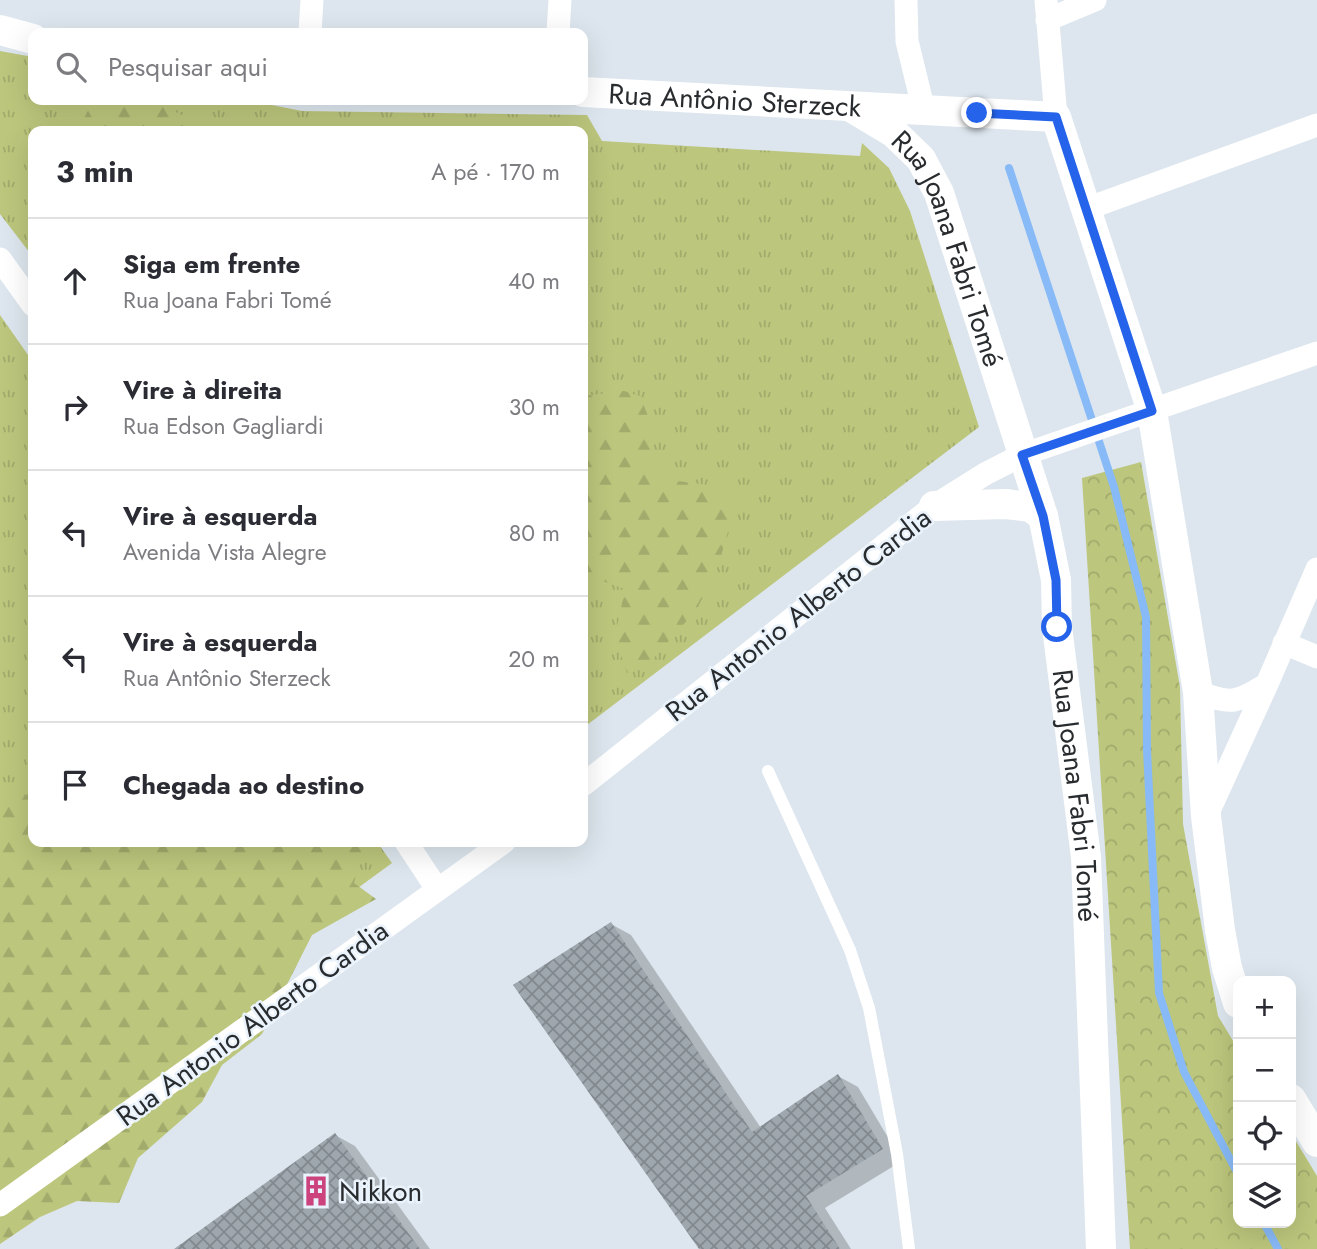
<!DOCTYPE html>
<html lang="pt">
<meta charset="utf-8">
<style>
:root{--surface:#fff;--page:#f7f7f7;--text:#2b2b33;--muted:#7c7c81;--line:#e1e1e2}
body{margin:0;font-family:Jost,sans-serif;background:var(--page);color:var(--text)}
.controls{position:absolute;right:21px;bottom:21px;display:grid;overflow:hidden;border-radius:14px;box-shadow:0 7px 28px #0002}
.controls button{width:63px;height:63px;display:grid;place-items:center;padding:0;border:0;border-bottom:2px solid var(--line);background:var(--surface);color:var(--text);font:35px sans-serif}
.stop{position:absolute;width:21px;height:21px;margin:-16px;border:5px solid #2563eb;border-radius:50%;background:#fff}
.stop.end{background:#2563eb;border-color:#fff;box-shadow:0 2px 7px #0008}
.list{margin:0;padding:0;list-style:none}
h2{display:flex;justify-content:space-between;align-items:center;height:91px;margin:0;padding:0 28px;font-size:30px}
h2 small{font-size:23px;font-weight:400;color:var(--muted)}
.list li{display:grid;grid-template-columns:46px 1fr auto;gap:21px;align-items:center;box-sizing:border-box;height:126px;padding:0 28px;border-top:2px solid var(--line)}
.list b{display:block;font-size:26px;white-space:nowrap}
.list p{margin:0;font-size:23px;white-space:nowrap;color:var(--muted)}
.list em{font-size:23px;font-style:normal;color:var(--muted)}
.icon{flex:none;width:38px;height:38px;fill:none;stroke:currentColor;stroke-width:2;stroke-linecap:round;stroke-linejoin:round}
.map{position:relative;flex:none;width:1317px;height:1249px;overflow:hidden}
.search{position:absolute;background:var(--surface);box-shadow:0 7px 28px #0002;left:28px;top:28px;width:560px;height:77px;display:flex;align-items:center;gap:18px;box-sizing:border-box;padding:0 24px;border-radius:14px;color:var(--muted);font-size:26px}
.panel{position:absolute;background:var(--surface);box-shadow:0 7px 28px #0002;left:28px;top:126px;width:560px;height:721px;border-radius:14px}
.map>svg:first-child{display:block}
.grass{fill:url(#grass-tufts)}
.forest{fill:url(#forest-firs)}
.park{fill:url(#park-crowns)}
.shadow{fill:#0003}
.lines{fill:none;stroke-linecap:round;stroke-linejoin:round}
.stream{stroke:#88baf7;stroke-width:8}
.building{fill:url(#building-cross-hatch)}
.service{stroke:#fff;stroke-width:12}
.minor{stroke:#fff;stroke-width:23}
.tertiary{stroke:#fff;stroke-width:30}
.route{stroke:#2563eb;stroke-width:9}
.labels{text-anchor:middle;stroke-width:5;stroke-linejoin:round;paint-order:stroke}
.street-label{font-size:28px;fill:#292c2f;stroke:#eaf3fb}
.poi-label{font-size:28px;fill:#292c2f;stroke:#eaf3fb;text-anchor:start}
</style>
<div class="map">
<svg width="1317" height="1249" viewBox="0 0 1317 1249">
<defs>
<pattern id="grass-tufts" width="24" height="20" patternUnits="userSpaceOnUse" patternTransform="scale(1.75)"><rect width="24" height="20" fill="#bcc67c"/><path d="M3 7l-1-3M5 7V3M7 7l1-3M15 17l-1-3M17 17v-4M19 17l1-3" fill="none" stroke="#a2aa6c"/></pattern>
<pattern id="forest-firs" width="22" height="20" patternUnits="userSpaceOnUse" patternTransform="scale(1.75)"><rect width="22" height="20" fill="#bcc67c"/><path d="M5 1l3.5 6h-7zM16 11l3.5 6h-7z" fill="#a2aa6c"/></pattern>
<pattern id="park-crowns" width="20" height="18" patternUnits="userSpaceOnUse" patternTransform="scale(1.75)"><rect width="20" height="18" fill="#bcc67c"/><path d="M2 6a3 3 0 1 1 6 0M12 15a3 3 0 1 1 6 0" fill="none" stroke="#a2aa6c"/></pattern>
<pattern id="building-cross-hatch" width="8" height="8" patternUnits="userSpaceOnUse" patternTransform="scale(1.75)"><rect width="8" height="8" fill="#9ea7ae"/><path d="M0 0l8 8M0 8l8-8" fill="none" stroke="#81888e"/></pattern>
</defs>
<rect width="100%" height="100%" fill="#dde6ee"/>
<path class="grass" d="M0 51 33 57V100H247L302 111 587 115 602 141 860 156 862 143 889 168 910 211 979 427 583 728V131H33V257L0 214Z
M0 315 33 362V842H377L392 863 0 1150Z"/>
<path class="forest" d="M103 100H150L182 115 192 131H77L90 107Z
M624 391 640 396 648 416 653 470 670 480 723 487 735 508 718 566 697 609 646 667 627 673 615 636 625 589 583 574V396Z
M33 792V842H366L354 883 376 899 312 935 262 1034 222 1065 202 1102 138 1158 119 1203 77 1201 40 1217 0 1244V802L16 799Z"/>
<path class="park" d="M1141 462 1180 687 1183 824 1218 1016 1238 1049V1223H1291V1133L1317 1176V1249H1130L1082 478Z"/>
<path class="shadow" d="M611 924 631 935 761 1128 838 1076 858 1087 902 1161 825 1208 851 1249H701Z
M335 1135 355 1146 430 1249H177Z"/>
<g class="lines">
<path class="stream" d="M1009 168 1114 487 1146 617 1147 750 1159 993 1184 1072 1238 1174
M1264 1223 1278 1249"/>
</g>
<path class="building" d="M611 922 752 1132 838 1074 883 1149 806 1196 840 1249H699L513 985Z
M335 1133 420 1249H174Z"/>
<g class="lines">
<path class="service" d="M768 771 850 950 869 1008 897 1154 909 1249"/>
<path class="minor" d="M906 0 907 41 924 111
M1046 0 1056 117
M1047 20 1095 0
M310 33 312 0
M558 33 560 0
M1086 209 1317 125
M0 259 33 305
M1284 643 1317 657
M1198 692C1232 705 1236 703 1267 684
M583 785 934 506 985 474 1022 455 1317 353
M1207 815 1267 684 1317 569
M406 842 437 889
M0 1205 504 842"/>
<g class="tertiary">
<path d="M0 30 33 39"/>
<path id="s1" d="M583 92 1056 117 1152 411 1198 692 1206 816 1220 930 1227 968 1238 1003"/>
<path id="s2" d="M854 109 894 133 921 159 939 193 1043 516 1056 580 1057 627 1086 857 1101 1249"/>
<path d="M934 506 1006 504 1030 507 1043 516"/>
<path d="M1291 1099 1317 1142"/>
</g>
</g>
<g class="lines">
<path class="route" d="M977 113 1056 117 1152 411 1022 455 1043 516 1056 580 1057 627"/>
</g>
<defs>
<g id="building-bare" transform="scale(2.415)"><path d="M-4-6H4V6H1V3H-1V6H-4ZM-2.5-4.3h1.7v1.8h-1.7ZM.8-4.3h1.7v1.8H.8ZM-2.5-1h1.7V.8h-1.7ZM.8-1h1.7V.8H.8Z" fill="#cb427d" stroke="#eaf3fb" stroke-width="2.5" paint-order="stroke"/></g>
</defs>
<g fill-rule="evenodd">
<use href="#building-bare" x="316" y="1191"/>
</g>
<g class="labels">
<g class="street-label">
<text dy="10" stroke="none"><textPath href="#s1" startOffset="152">Rua Antônio Sterzeck</textPath></text>
<text dy="10" stroke="none"><textPath href="#s2" startOffset="177">Rua Joana Fabri Tomé</textPath></text>
<text transform="translate(798 614) rotate(-38)" y="10">Rua Antonio Alberto Cardia</text>
<text dy="10" stroke="none"><textPath href="#s2" startOffset="744">Rua Joana Fabri Tomé</textPath></text>
<text transform="translate(252 1023) rotate(-36)" y="10">Rua Antonio Alberto Cardia</text>
</g>
<g class="poi-label">
<text x="339" y="1201">Nikkon</text>
</g>
</g>
</svg>
<div class="controls">
<button>+</button>
<button>−</button>
<button><svg class="icon" aria-label="locate" viewBox="0 0 24 24"><circle cx="12" cy="12" r="6"/><path d="M12 2v4M12 18v4M2 12h4M18 12h4"/></svg></button>
<button><svg class="icon" aria-label="layers" viewBox="0 0 24 24"><path d="M12 4l9 5-9 5-9-5zM3 14l9 5 9-5"/></svg></button>
</div>
<div class="stop" style="left:1057px;top:627px"></div>
<div class="stop end" style="left:977px;top:113px"></div>
<div class="search"><svg class="icon" aria-label="search" viewBox="0 0 24 24"><circle cx="10" cy="10" r="6"/><path d="M15 15l6 6"/></svg>Pesquisar aqui</div>
<section class="panel">
<h2>3 min<small>A pé · 170 m</small></h2>
<ul class="list">
<li><svg class="icon" aria-label="ahead" viewBox="0 0 24 24"><path d="M12 20V5M6 11l6-6 6 6"/></svg><div><b>Siga em frente</b><p>Rua Joana Fabri Tomé</p></div><em>40 m</em></li>
<li><svg class="icon" aria-label="right" viewBox="0 0 24 24"><path d="M7 20v-9h11M14 6l5 5-5 5"/></svg><div><b>Vire à direita</b><p>Rua Edson Gagliardi</p></div><em>30 m</em></li>
<li><svg class="icon" aria-label="left" viewBox="0 0 24 24"><path d="M17 20v-9H6M10 6l-5 5 5 5"/></svg><div><b>Vire à esquerda</b><p>Avenida Vista Alegre</p></div><em>80 m</em></li>
<li><svg class="icon" aria-label="left" viewBox="0 0 24 24"><path d="M17 20v-9H6M10 6l-5 5 5 5"/></svg><div><b>Vire à esquerda</b><p>Rua Antônio Sterzeck</p></div><em>20 m</em></li>
<li><svg class="icon" aria-label="arrive" viewBox="0 0 24 24"><path d="M6 21V4h12l-3 4 3 4H6"/></svg><div><b>Chegada ao destino</b></div></li>
</ul>
</section>
</div>
